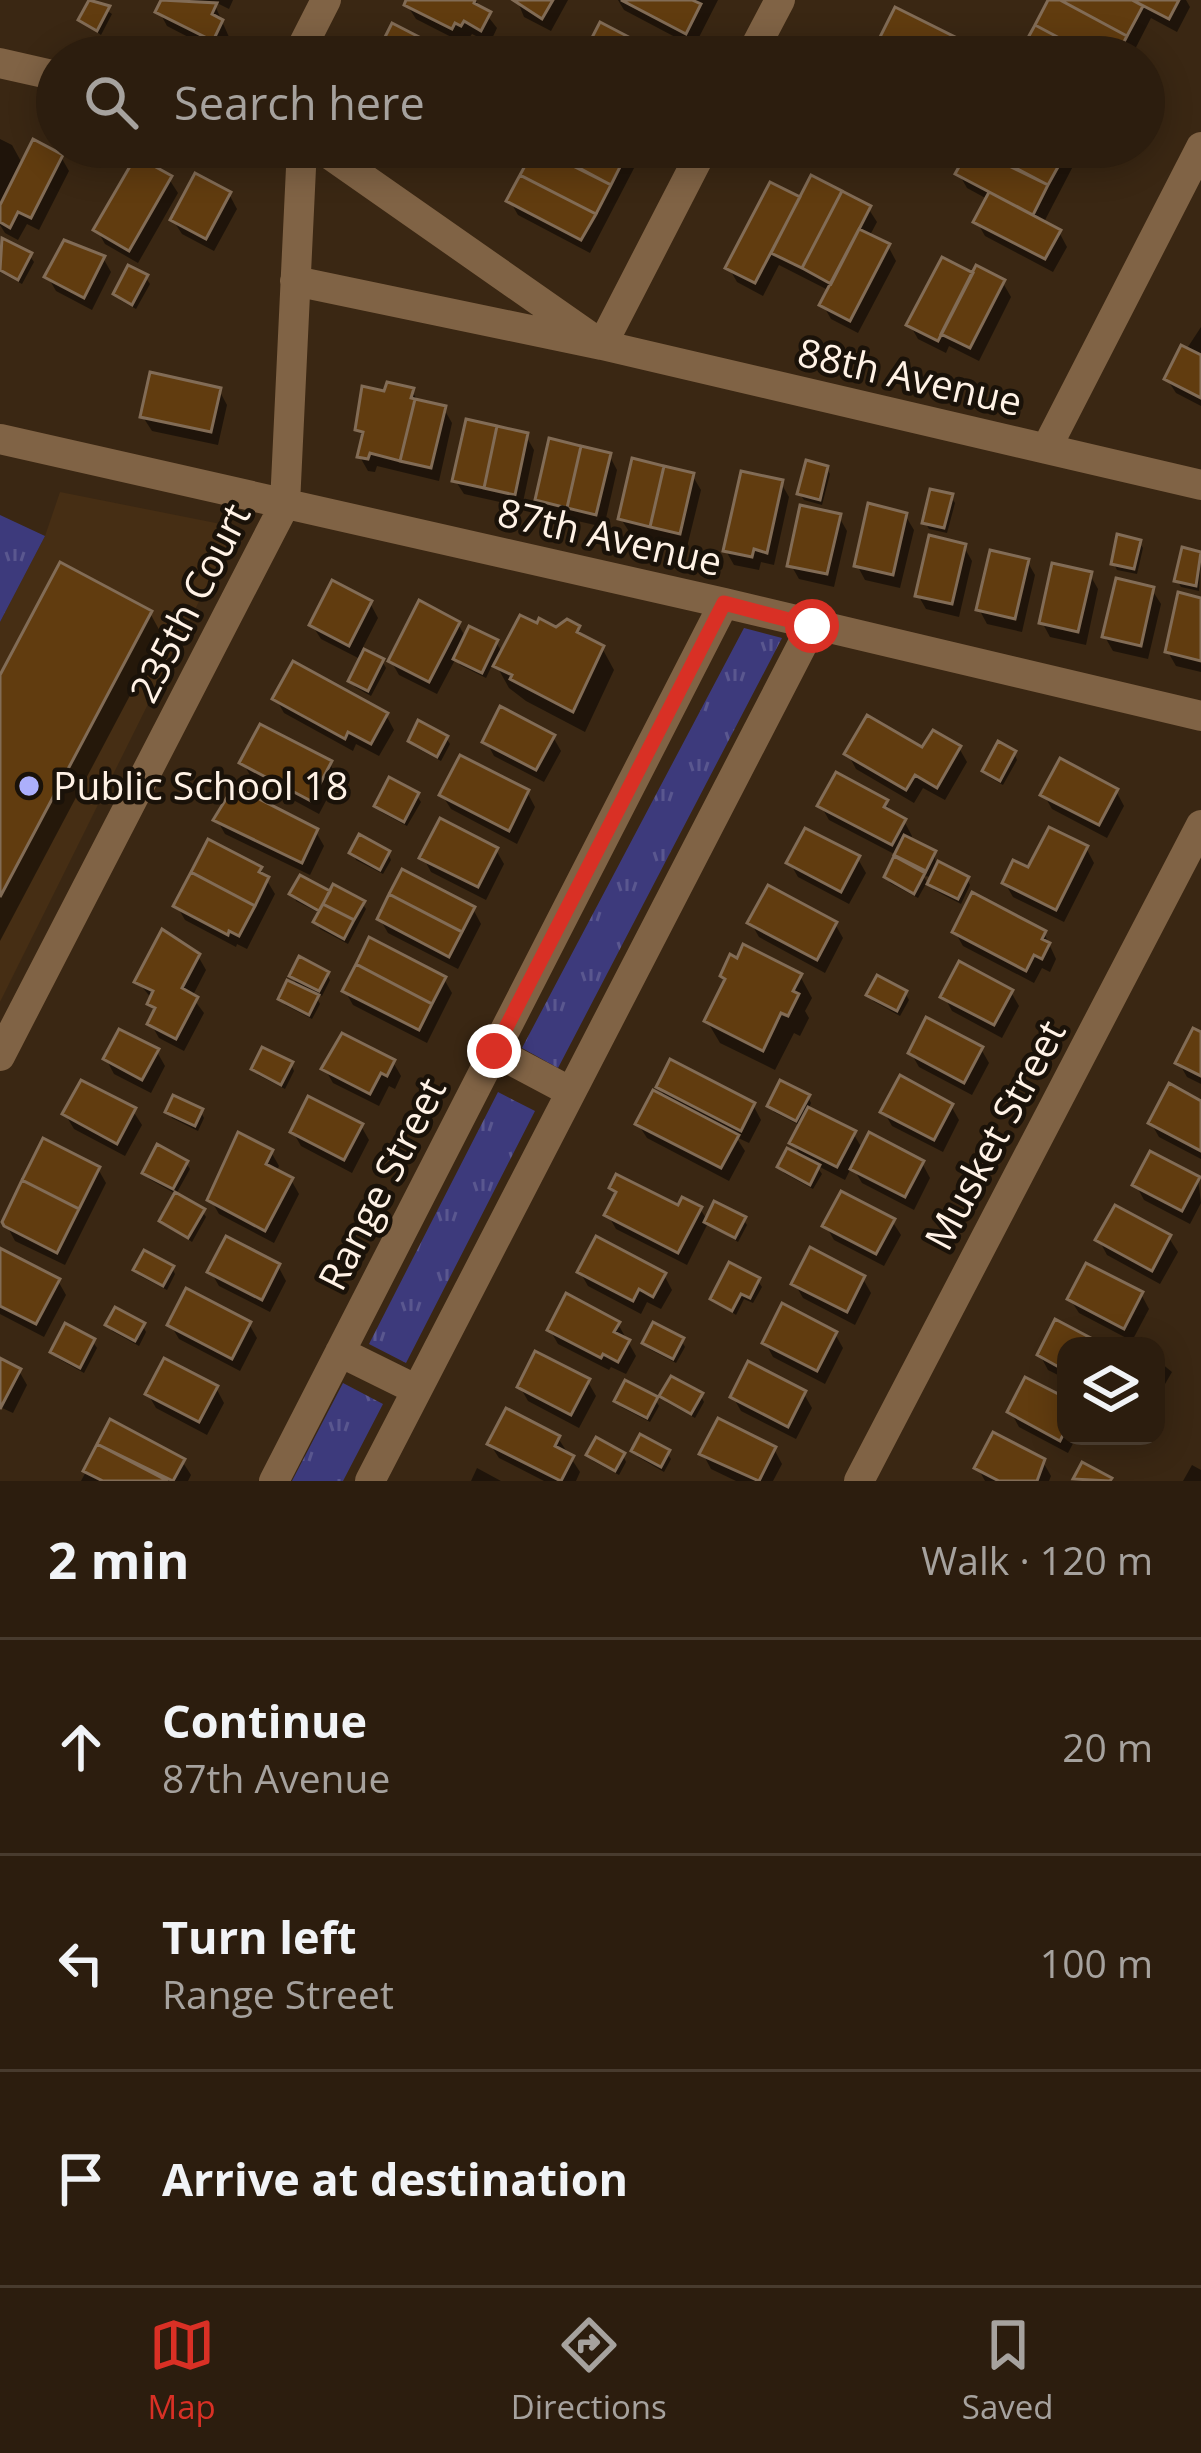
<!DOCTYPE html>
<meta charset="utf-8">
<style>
:root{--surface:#2c1d0e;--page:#382a1c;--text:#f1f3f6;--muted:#a6a29e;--line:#483b2e;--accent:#d93025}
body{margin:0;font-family:"Open Sans",sans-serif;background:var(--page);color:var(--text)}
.controls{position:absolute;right:36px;bottom:36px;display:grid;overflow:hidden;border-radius:24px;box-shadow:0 6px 30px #0003}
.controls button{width:108px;height:108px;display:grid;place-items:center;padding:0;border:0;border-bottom:3px solid var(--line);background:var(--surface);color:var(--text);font:60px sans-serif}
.stop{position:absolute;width:36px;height:36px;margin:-27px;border:9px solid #d93025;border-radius:50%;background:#fff}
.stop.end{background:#d93025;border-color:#fff;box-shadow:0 3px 12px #0008}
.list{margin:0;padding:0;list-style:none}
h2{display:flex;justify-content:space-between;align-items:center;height:156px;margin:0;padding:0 48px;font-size:51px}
h2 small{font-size:39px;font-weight:400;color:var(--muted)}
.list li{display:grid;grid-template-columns:78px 1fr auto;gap:36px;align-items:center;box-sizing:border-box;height:216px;padding:0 48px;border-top:3px solid var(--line)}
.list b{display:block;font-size:45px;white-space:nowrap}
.list p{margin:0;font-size:39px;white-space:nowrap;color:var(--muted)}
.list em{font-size:39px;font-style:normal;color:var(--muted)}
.icon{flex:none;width:66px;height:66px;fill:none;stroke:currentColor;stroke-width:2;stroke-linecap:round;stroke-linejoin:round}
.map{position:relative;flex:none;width:1201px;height:1481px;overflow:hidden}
.search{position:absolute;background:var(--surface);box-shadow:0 6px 30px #0003;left:36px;right:36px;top:36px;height:132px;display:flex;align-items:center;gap:30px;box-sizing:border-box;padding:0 42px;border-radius:66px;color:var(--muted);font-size:45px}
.sheet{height:804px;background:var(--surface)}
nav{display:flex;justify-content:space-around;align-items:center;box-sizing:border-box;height:168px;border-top:3px solid var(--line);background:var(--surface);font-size:33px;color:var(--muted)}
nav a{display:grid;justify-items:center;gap:6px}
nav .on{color:var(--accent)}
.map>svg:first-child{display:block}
.built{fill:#462e14}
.grass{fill:url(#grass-tufts)}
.shadow{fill:#0007}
.building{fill:#613c0f;stroke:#826c56;stroke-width:3}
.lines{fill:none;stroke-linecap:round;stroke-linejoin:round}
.minor{stroke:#806345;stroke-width:30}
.route{stroke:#d93025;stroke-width:15}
.poi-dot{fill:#acaffb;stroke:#1a1209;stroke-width:4.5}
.labels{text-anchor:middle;stroke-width:9;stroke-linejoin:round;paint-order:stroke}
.street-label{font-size:39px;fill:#fff2e6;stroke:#1a1209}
.poi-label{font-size:39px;fill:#fff2e6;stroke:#1a1209;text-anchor:start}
</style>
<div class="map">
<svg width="1201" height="1481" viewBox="0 0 1201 1481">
<defs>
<pattern id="grass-tufts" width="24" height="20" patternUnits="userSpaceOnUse" patternTransform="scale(3)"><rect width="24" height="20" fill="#3d3a7c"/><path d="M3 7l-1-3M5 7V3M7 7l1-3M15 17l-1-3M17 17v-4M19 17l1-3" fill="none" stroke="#5a578f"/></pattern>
</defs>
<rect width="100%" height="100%" fill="#3a2713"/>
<path class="built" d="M60 492 236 527 0 1002V622L45 536Z"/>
<path class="grass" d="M0 515 45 536 0 622Z
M744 628 782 638 558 1068 522 1048Z
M498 1092 535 1111 406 1363 369 1344Z
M343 1383 383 1404 343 1481H292Z"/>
<path class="shadow" d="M92 0 112 14 101 35 81 20Z
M161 0H233L229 9 213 1 229 37 221 54 167 26 159 11Z
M410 0H475L497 28 490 43 472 34 469 38 464 36 461 42 416 19 407 5Z
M517 0H568L551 31 524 17Z
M618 0H718L694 47 624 10Z
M1051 0H1186L1190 7 1177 32 1151 18 1131 57H1021Z
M880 43 960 44 968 57H888Z
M0 139 12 145 23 165 61 157 69 171 39 230 27 224 18 240 5 233 0 225Z
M538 147H645L590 253 518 215 510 201Z
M973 147H1083L1043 224 1059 232 1067 247 1053 272 985 236 977 222 989 200 967 188 959 174Z
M169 179 178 193 138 263 105 244 97 230Z
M229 194 237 209 214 251 182 234 173 220Z
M801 201 868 208 877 222 869 237 888 246 896 261 858 333 831 319 823 305 830 291 779 265 763 296 737 282 729 268Z
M4 242 30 256 34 262 22 284 0 272Z
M103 258 111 272 92 310 56 291 48 277Z
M974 277 1003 283 1011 297 979 361 949 346 946 353 918 339 910 325Z
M146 278 150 284 136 309 120 300 116 294Z
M1201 327V406L1176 393 1167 379Z
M219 390 227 405 218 445 152 431 143 417Z
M412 391 419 403 444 409 452 423 439 481 377 466 375 472 368 471 360 457 364 440 359 430 387 395Z
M526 436 534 450 522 507 464 494 455 480Z
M609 455 617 470 604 527 546 514 538 500Z
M826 468 830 474 822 505 804 500 800 494Z
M692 475 701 490 687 547 630 533 621 519Z
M781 483 789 497 774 565 761 562 759 570 734 565 726 551Z
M951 497 955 503 947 533 929 529 925 522Z
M905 515 914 530 900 588 865 580 857 565Z
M839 517 847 531 834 587 799 579 791 565Z
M1139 542 1143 548 1137 574 1117 570 1114 564Z
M964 547 972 561 959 617 926 609 918 595Z
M1184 551 1201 555 1199 591 1181 587 1177 580Z
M1027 561 1035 575 1022 632 987 624 979 609Z
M1090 575 1098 589 1086 645 1050 637 1042 622Z
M1152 590 1161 604 1148 659 1113 651 1105 637Z
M1201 601V672L1176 666 1168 652Z
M370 603 378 618 361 651 382 661 386 668 371 696 355 687 351 681 362 660 321 639 312 625Z
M150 613 162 635 0 941V681Z
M458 624 466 638 496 642 503 654 556 630 577 629 583 639 602 648 614 670 585 732 526 701 509 688 494 661 486 678 460 665 456 658 437 694 399 675 391 661Z
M276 699 386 715 394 730 379 756 356 744 353 751 284 713Z
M553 737 561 751 544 782 494 756 486 741Z
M446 738 450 744 441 761 415 747 411 741Z
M959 748 967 762 945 800 923 788 914 803 856 769 848 754Z
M1014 753 1017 760 1003 785 989 777 985 771Z
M243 763 330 764 338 778 319 814 251 777Z
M1116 791 1124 806 1107 838 1052 809 1044 795Z
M527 792 535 807 517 844 451 809 442 795Z
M417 796 421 802 407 826 381 812 377 806Z
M885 802 893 815 904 821 912 836 909 841 934 853 936 863 967 879 970 885 961 904 934 890 931 884 934 877 923 876 927 882 918 898 890 883 887 877 898 856 829 820 821 806Z
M217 820 316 832 324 846 310 875 225 834Z
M1086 848 1094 863 1064 922 1013 897 1005 883Z
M496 850 504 864 486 900 431 872 423 857Z
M353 853H388L391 860 383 874 356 860Z
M858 859 866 873 849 904 798 877 790 863Z
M260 869 275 894 247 949 237 944 236 947 185 920 177 906Z
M293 894 331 895 362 903 366 909 348 944 320 929 316 922 321 914 296 901Z
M473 909 481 924 458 969 388 933 380 919Z
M751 923 835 924 843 938 825 973 759 937Z
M955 932 1044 933 1056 959 1050 972 1042 968 1034 983 963 946Z
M198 956 206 970 192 997 204 1013 184 1051 159 1038 151 1024 156 1013 150 1004 152 999 138 982Z
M327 974 330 980 322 996 313 991 320 1004 312 1019 285 1005 281 999 300 990 292 976Z
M723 976H800L812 998 805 1011 809 1018 800 1036 794 1033 775 1070 720 1043 707 1021 726 982Z
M444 979 452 993 427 1043 353 1005 345 991Z
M1011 992 1019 1006 1002 1038 952 1011 944 996Z
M905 993 909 1000 900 1016 873 1001 870 995Z
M1201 1036V1084L1187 1077 1179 1063Z
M981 1049 989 1063 972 1095 919 1067 911 1053Z
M157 1052 165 1066 151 1093 114 1074 106 1059Z
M393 1062 401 1076 395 1089 389 1086 379 1106 333 1083 325 1069Z
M291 1064 294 1071 285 1089 258 1075 254 1069Z
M659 1087 753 1105 761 1120 749 1143 736 1137 745 1151 729 1181 647 1138 638 1124 667 1100Z
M808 1097 811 1103 808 1110 853 1133 863 1150 922 1163 930 1178 914 1210 862 1183 852 1166 845 1180 816 1165 822 1174 813 1189 784 1173 780 1167 802 1159 793 1142 801 1126 774 1112 770 1106Z
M1201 1104V1159L1159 1137 1151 1123Z
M951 1106 959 1120 943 1152 892 1126 884 1112Z
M133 1111 142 1125 125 1156 74 1129 65 1114Z
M168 1112H201L204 1118 198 1131 172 1118Z
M361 1126 369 1140 352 1173 301 1146 293 1132Z
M271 1152 279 1166 276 1172 291 1180 299 1194 274 1243 219 1214 211 1200Z
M186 1163 190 1169 176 1194 149 1179 146 1172Z
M98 1169 106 1183 65 1265 15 1241 5 1222Z
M1198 1179 1201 1203 1190 1224 1144 1200 1136 1185Z
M612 1188 679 1209H700L708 1221 743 1219 747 1225 738 1242 708 1223 687 1265 616 1229 608 1215 617 1197Z
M202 1211 206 1217 192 1242 163 1221Z
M892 1221 901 1235 884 1266 834 1240 826 1226Z
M1169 1238 1178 1252 1160 1284 1107 1255 1099 1240Z
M0 1251 58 1281 66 1295 44 1337 0 1314Z
M278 1266 286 1281 270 1312 219 1286 211 1272Z
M172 1268 175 1274 167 1290 140 1276 137 1270Z
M580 1272 664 1275 672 1290 661 1309 647 1302 641 1314 588 1286Z
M863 1279 871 1293 855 1325 803 1298 795 1284Z
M758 1281 762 1287 753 1303 744 1299 736 1315 713 1299Z
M1141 1294 1149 1309 1132 1341 1079 1313 1070 1299Z
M1057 1323 1066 1346V1379L1048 1370 1040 1355Z
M170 1324H249L257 1338 240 1371 179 1339Z
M618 1324 636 1356 626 1374 611 1367 609 1370 558 1344 550 1330Z
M109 1325 143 1326 146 1332 139 1346 112 1331Z
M835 1334 843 1348 825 1384 773 1357 765 1342Z
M681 1340 685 1347 676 1363 649 1349 645 1343Z
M93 1342 97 1348 84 1373 57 1358 53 1352Z
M1156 1359 1172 1372 1165 1384 1156 1379Z
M0 1361 19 1371 27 1385 13 1413 0 1407Z
M588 1382 596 1396 579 1428 528 1401 520 1387Z
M216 1388 224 1403 207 1435 156 1408 148 1394Z
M804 1394 812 1408 796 1439 741 1411 733 1397Z
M663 1396H701L704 1402 695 1418 666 1402Z
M655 1399 659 1406 650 1422 621 1407 617 1401Z
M1066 1402V1436H1077L1068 1453 1019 1427 1011 1412Z
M111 1424 182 1461 191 1475 188 1481H81Z
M558 1438 580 1472 576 1481H544L499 1458 490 1444Z
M774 1449 782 1464 773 1481H736L711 1469 703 1454Z
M634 1451 667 1453 671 1459 664 1472 638 1457Z
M589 1455H623L626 1462 619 1475 593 1461Z
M1043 1462 1051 1476 1049 1481H985L978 1468Z
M1192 1465 1201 1470V1481H1183Z
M477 1468 501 1481H471Z"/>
<path class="building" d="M89 0 110 6 97 31 78 20Z
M161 0 217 3 212 14 223 20 213 41 155 12Z
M406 0H475L474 3 491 12 481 31 464 21 461 26 455 23 452 29 404 5Z
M513 0H553L542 19Z
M621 0H692L701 4 686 34Z
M1048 0H1060L1127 36 1116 57H1095L1035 25Z
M1060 0H1132L1143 6 1127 36Z
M1132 0H1179L1169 19Z
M895 7 963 41 955 57H904L877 43Z
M600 22 667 57H592L584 53Z
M392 23 450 53 448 57H375Z
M1035 25 1095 57H1024L1019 54Z
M33 139 63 155 31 218 18 212 10 228 0 222V205Z
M535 147 611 185 596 214 520 175Z
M540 147H614L627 153 611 185Z
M970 147 1048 185 1033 215 955 174Z
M976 147H1047L1064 156 1048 185Z
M136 156 172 176 129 251 93 230Z
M195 173 231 192 206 239 170 220Z
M520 175 596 214 581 240 506 201Z
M811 175 842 191 802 268 771 253Z
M770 182 800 197 755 283 725 268Z
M842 191 871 206 831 284 802 268Z
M989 192 1061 230 1045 259 973 222Z
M859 229 890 244 850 321 819 305Z
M2 238 32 253 18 280 0 270Z
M64 240 105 256 84 298 44 277Z
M942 257 973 273 938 341 906 325Z
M128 265 148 275 132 305 113 294Z
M976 265 1005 280 970 348 941 334Z
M1181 345 1201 355V398L1164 379Z
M150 372 221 388 211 432 140 417Z
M387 382 414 388 411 398 415 399 400 461 370 453 368 459 357 457 363 432 355 430 362 386 384 391Z
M415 399 446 406 431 468 400 461Z
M466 419 497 426 484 488 452 481Z
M497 426 528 433 515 495 484 488Z
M549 438 581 446 567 508 535 500Z
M581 446 611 453 596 515 567 508Z
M632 458 664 466 650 527 618 519Z
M806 460 828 466 820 500 797 494Z
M664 466 694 473 680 534 650 527Z
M741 471 783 480 767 553 754 549 752 557 723 551Z
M930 489 953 494 944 528 922 523Z
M868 503 907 513 893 575 854 566Z
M800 505 841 514 827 574 787 566Z
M1117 534 1141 540 1134 569 1111 564Z
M929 535 966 544 952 604 915 596Z
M1182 547 1201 552 1196 586 1174 581Z
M990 550 1029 559 1015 619 976 610Z
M60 562 152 611 0 897V675Z
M1052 563 1092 572 1078 632 1039 623Z
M1116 578 1154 587 1141 646 1102 637Z
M332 580 372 601 349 646 309 625Z
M1178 592 1201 598V661L1165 652Z
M419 600 460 622 429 682 388 661Z
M520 615 537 623 539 618 556 627 567 619 580 626 577 632 604 646 573 712 510 679 512 675 493 666Z
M469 626 498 640 482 673 453 659Z
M364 649 384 659 368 691 348 681Z
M293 661 388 713 371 744 348 732 345 739 272 699Z
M500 706 555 735 536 770 482 742Z
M867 715 922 747 933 730 961 746 937 788 915 775 906 790 844 754Z
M418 720 448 736 437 757 408 741Z
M260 724 332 761 311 801 239 763Z
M998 741 1016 751 1000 781 982 771Z
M460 755 529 790 509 831 439 795Z
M1060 758 1118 789 1099 825 1040 795Z
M836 772 888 800 884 807 906 819 892 845 817 806Z
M389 777 419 793 404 822 374 806Z
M234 786 318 829 302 863 213 820Z
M440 818 498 848 478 887 419 858Z
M1049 827 1088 846 1056 910 1002 883 1013 860 1028 867Z
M805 828 860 856 841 892 786 863Z
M359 834 390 851 380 870 349 853Z
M904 835 936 851 926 871 894 855Z
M208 839 262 867 259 872 269 877 255 906 191 872Z
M894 856 925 873 914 894 884 877Z
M938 861 969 877 958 899 927 884Z
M402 869 475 907 462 932 389 894Z
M191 872 255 906 239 936 229 931 228 935 173 906Z
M300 875 330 891 319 911 289 894Z
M333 884 365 901 354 920 323 904Z
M768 885 837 922 817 960 747 923Z
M972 892 1046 931 1042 939 1050 943 1042 959 1034 955 1026 971 952 932Z
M389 894 462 932 449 957 377 919Z
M323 904 354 920 344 939 313 922Z
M162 929 200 954 182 988 198 997 176 1039 147 1024 155 1008 147 1004 153 991 134 982Z
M369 937 446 977 432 1004 356 964Z
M743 944 802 974 793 991 799 994 788 1016 781 1013 763 1051 704 1021 725 979 720 976 730 954 737 958Z
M299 956 329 972 319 991 289 976Z
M959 961 1013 990 994 1025 940 997Z
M356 964 432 1004 419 1030 342 991Z
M877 975 907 991 897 1011 866 995Z
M287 980 319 995 309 1015 278 999Z
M926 1017 983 1047 964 1083 908 1053Z
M1193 1028 1201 1032V1076L1175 1063Z
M119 1029 159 1049 142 1080 103 1059Z
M342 1033 395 1060 387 1076 381 1073 370 1094 321 1069Z
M262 1047 293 1062 281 1085 251 1069Z
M670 1059 755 1103 741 1131 656 1087Z
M900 1075 953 1104 934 1140 880 1112Z
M81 1080 136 1108 117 1144 62 1114Z
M780 1080 810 1095 796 1121 767 1106Z
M1169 1083 1201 1101V1151L1148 1123Z
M653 1090 739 1135 721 1168 635 1124Z
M173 1095 203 1109 195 1126 165 1112Z
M308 1096 363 1124 344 1160 290 1132Z
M808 1107 856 1131 837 1167 789 1143Z
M238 1132 273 1150 266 1164 293 1178 265 1231 207 1200Z
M869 1132 924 1161 905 1197 850 1169Z
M43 1138 100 1167 79 1209 22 1180Z
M157 1144 188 1161 173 1189 142 1173Z
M787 1148 820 1165 810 1185 777 1167Z
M1150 1151 1200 1177 1182 1211 1132 1185Z
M616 1174 678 1205 682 1197 702 1207 678 1253 604 1215 616 1192 609 1188Z
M22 1180 79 1209 57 1253 4 1226 2 1222Z
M841 1191 895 1219 876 1254 822 1226Z
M175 1192 205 1209 188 1238 159 1221Z
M714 1201 746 1217 735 1238 704 1222Z
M1115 1205 1171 1235 1152 1271 1095 1240Z
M226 1236 280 1264 262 1300 207 1272Z
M596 1236 666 1273 653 1297 639 1289 633 1301 577 1272Z
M810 1247 865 1276 847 1312 791 1284Z
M0 1248 60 1279 36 1324 0 1306Z
M144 1250 174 1266 163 1286 133 1270Z
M729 1262 760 1278 750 1298 741 1294 732 1311 710 1299Z
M1086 1263 1143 1292 1124 1329 1067 1299Z
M186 1288 251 1322 232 1359 167 1325Z
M566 1293 620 1322 614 1332 630 1340 618 1362 603 1354 601 1358 547 1330Z
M782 1303 837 1332 817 1371 762 1343Z
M115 1307 145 1323 135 1341 105 1325Z
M1055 1319 1106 1346H1066V1371L1037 1355Z
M653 1322 684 1338 673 1359 642 1343Z
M65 1323 95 1339 80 1368 50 1352Z
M535 1351 590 1379 571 1415 517 1387Z
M0 1358 21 1369 0 1409Z
M164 1358 218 1386 199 1422 145 1394Z
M748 1361 806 1391 788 1427 730 1397Z
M671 1376 703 1393 691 1414 659 1396Z
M1025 1377 1066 1398V1429L1060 1441 1007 1412Z
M625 1380 658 1397 647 1418 614 1401Z
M506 1408 560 1436 555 1446 574 1456 561 1481 487 1444Z
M718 1418 776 1447 759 1481 699 1454Z
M110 1419 185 1459 173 1481 97 1444Z
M993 1432 1045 1459 1037 1481H999L974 1468Z
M640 1434 670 1450 661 1467 631 1451Z
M596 1437 625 1453 615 1471 586 1455Z
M97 1444 168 1481H103L83 1471Z
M1082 1462 1112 1478 1110 1481 1073 1479Z"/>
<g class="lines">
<path class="minor" d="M297 57 326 0
M750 57 780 0
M0 63 57 76
M319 147 592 338
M295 281 602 345 1201 485
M602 345 704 147
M0 439 724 603 1201 716
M1046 449 1201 147
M494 1051 571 1092
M0 1056 285 504 302 147
M340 1352 417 1390
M274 1481 724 603
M370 1481 812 626
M859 1481 1201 825"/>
</g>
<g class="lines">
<path class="route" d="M494 1051 724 603 812 626"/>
</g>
<circle class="poi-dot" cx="29" cy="786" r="12"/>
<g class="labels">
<g class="street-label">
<text transform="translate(910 377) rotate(13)" y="14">88th Avenue</text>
<text transform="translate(610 537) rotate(13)" y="14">87th Avenue</text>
<text transform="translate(190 603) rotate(-63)" y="14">235th Court</text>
<text transform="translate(995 1135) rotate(-62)" y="14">Musket Street</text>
<text transform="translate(382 1184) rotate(-63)" y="14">Range Street</text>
</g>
<g class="poi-label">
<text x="53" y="800">Public School 18</text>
</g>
</g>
</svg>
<div class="controls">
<button><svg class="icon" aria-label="layers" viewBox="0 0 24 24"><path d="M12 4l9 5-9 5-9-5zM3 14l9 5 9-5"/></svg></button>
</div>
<div class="stop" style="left:812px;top:626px"></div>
<div class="stop end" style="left:494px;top:1051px"></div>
<div class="search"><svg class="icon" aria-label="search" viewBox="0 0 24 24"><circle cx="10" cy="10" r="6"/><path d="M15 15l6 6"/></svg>Search here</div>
</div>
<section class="sheet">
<h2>2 min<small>Walk · 120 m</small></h2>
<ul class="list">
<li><svg class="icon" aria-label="ahead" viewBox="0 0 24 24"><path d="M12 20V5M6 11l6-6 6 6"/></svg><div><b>Continue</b><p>87th Avenue</p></div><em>20 m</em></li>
<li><svg class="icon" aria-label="left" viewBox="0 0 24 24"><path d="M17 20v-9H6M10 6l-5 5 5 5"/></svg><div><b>Turn left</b><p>Range Street</p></div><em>100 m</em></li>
<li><svg class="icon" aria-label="arrive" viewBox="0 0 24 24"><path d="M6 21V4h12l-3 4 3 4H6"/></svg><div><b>Arrive at destination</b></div></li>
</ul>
</section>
<nav>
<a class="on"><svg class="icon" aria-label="map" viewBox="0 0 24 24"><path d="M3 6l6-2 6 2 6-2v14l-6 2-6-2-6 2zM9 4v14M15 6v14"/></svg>Map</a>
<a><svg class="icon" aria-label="directions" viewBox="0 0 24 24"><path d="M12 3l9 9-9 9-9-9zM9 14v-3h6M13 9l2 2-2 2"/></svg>Directions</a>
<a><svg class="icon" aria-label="saved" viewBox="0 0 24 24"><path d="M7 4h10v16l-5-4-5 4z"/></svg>Saved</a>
</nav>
